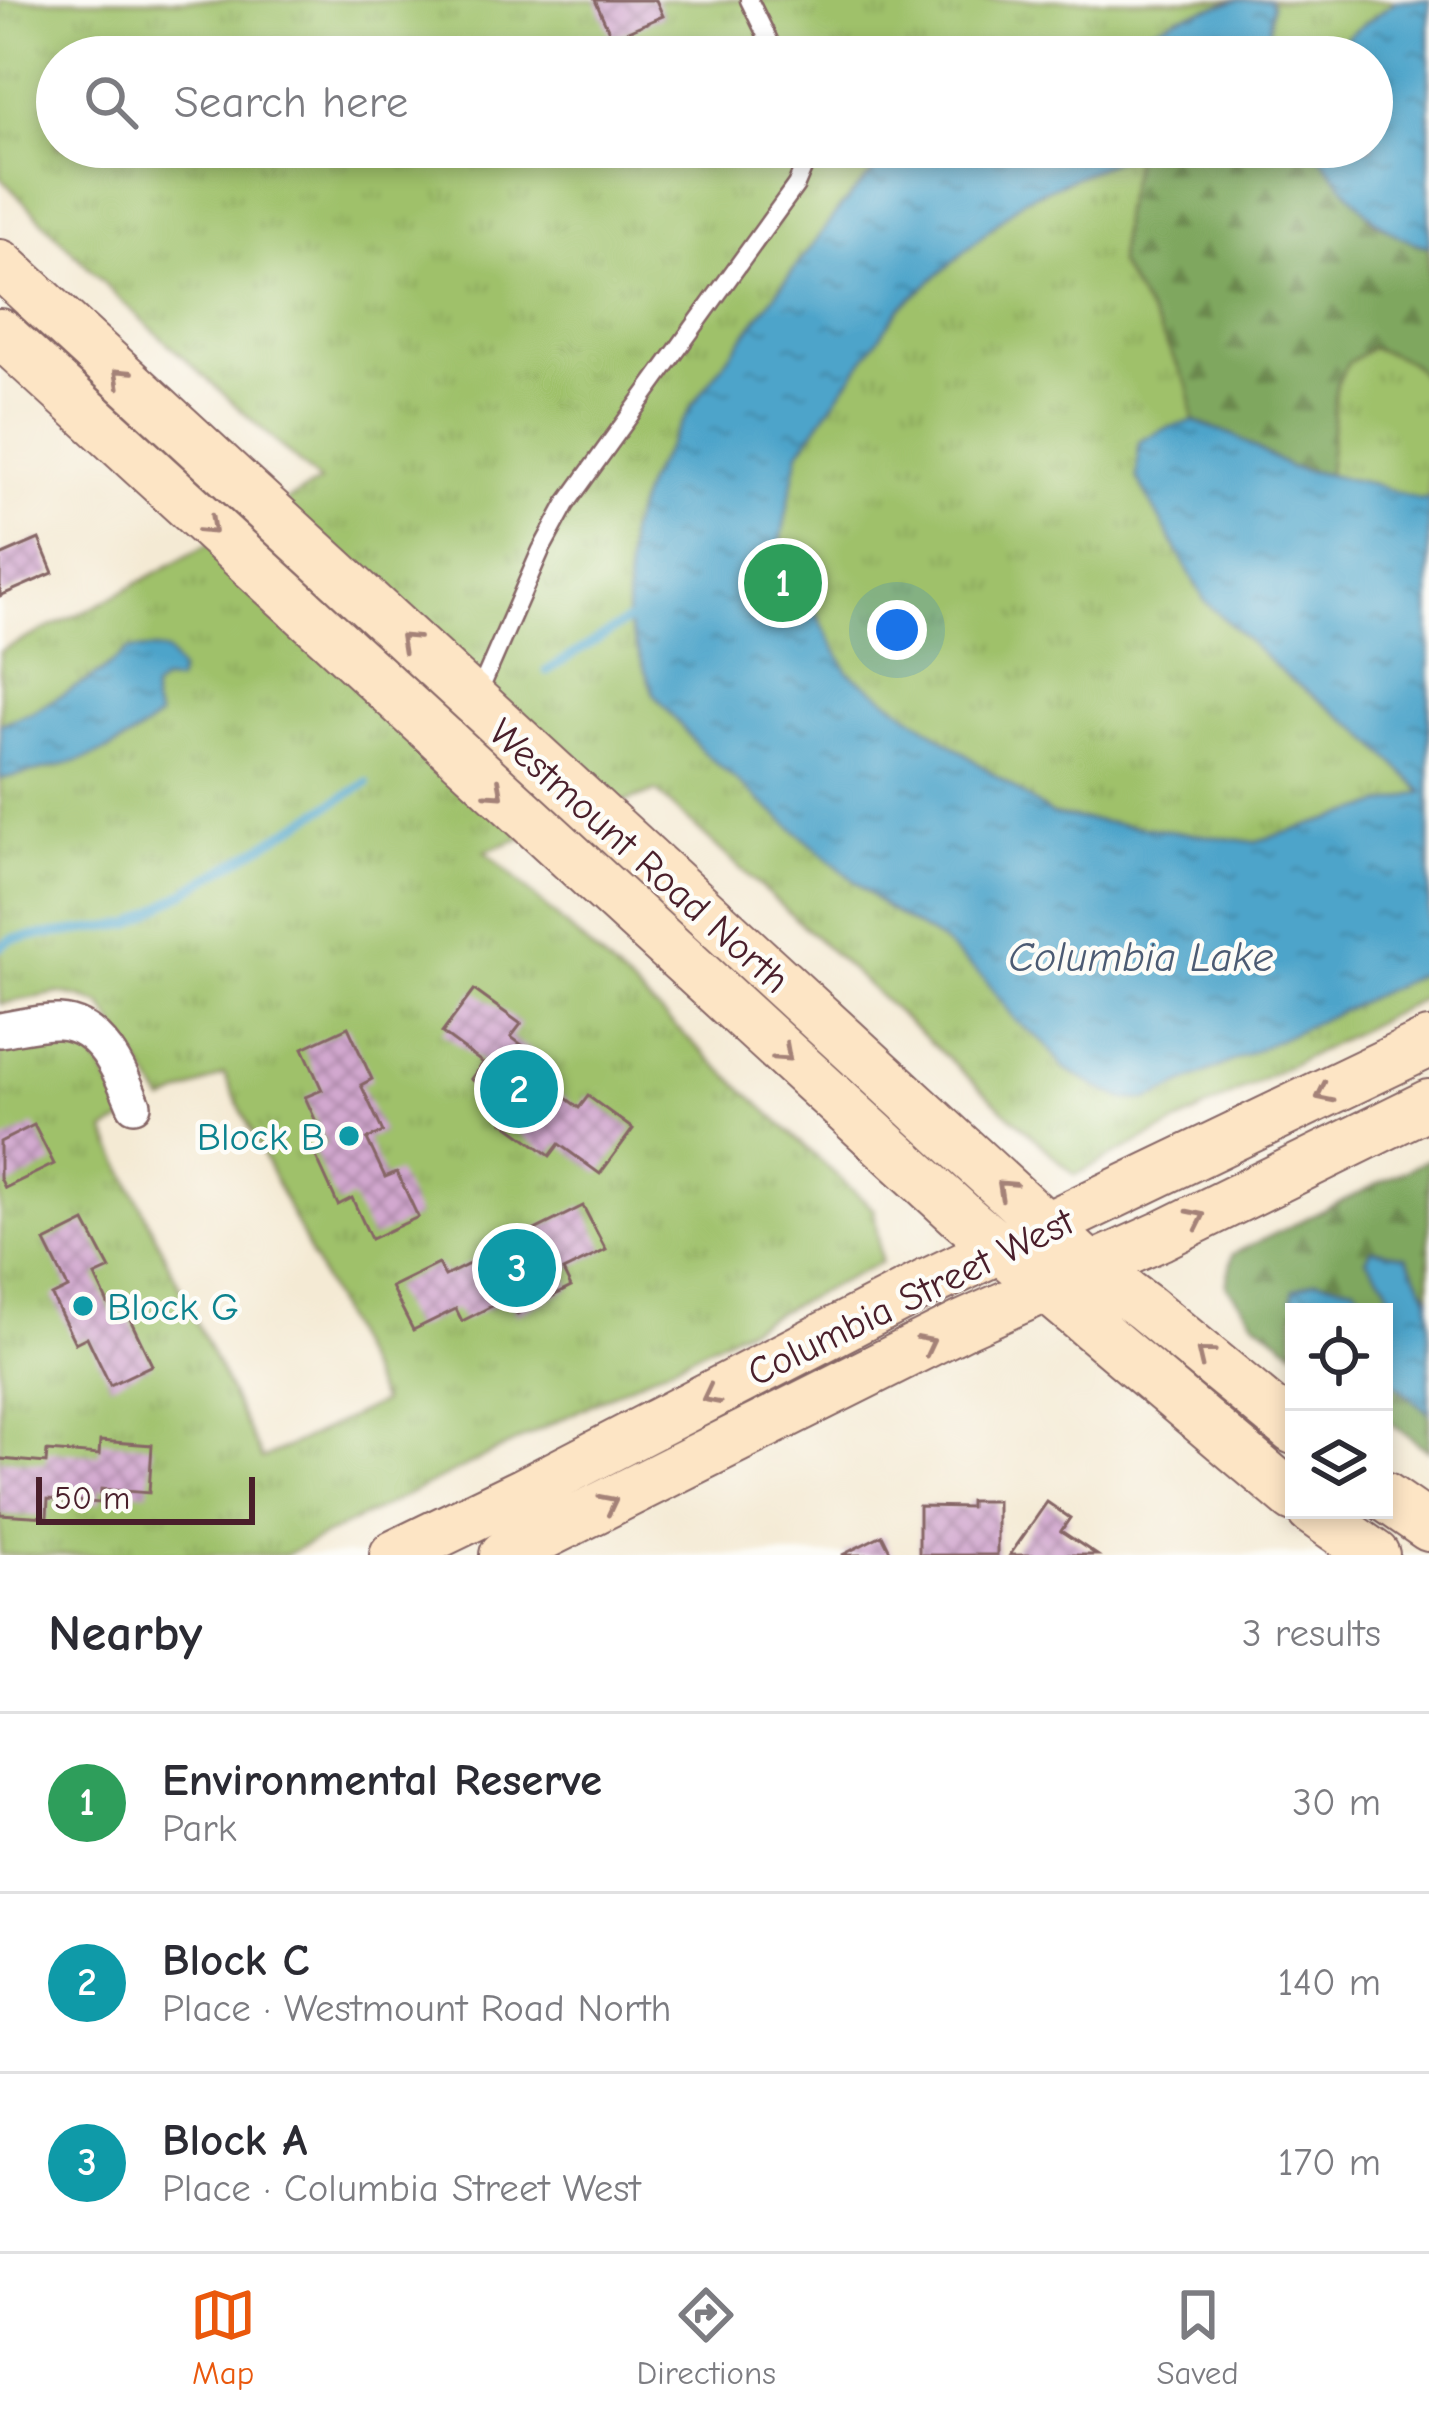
<!DOCTYPE html>
<meta charset="utf-8">
<style>
:root{--surface:#fff;--page:#f2f2f3;--text:#2b2b33;--muted:#7c7c81;--line:#e1e1e2;--accent:#ea580c}
body{margin:0;font-family:"Comic Neue",sans-serif;background:var(--page);color:var(--text)}
.controls{position:absolute;right:36px;bottom:36px;display:grid;overflow:hidden;border-radius:0px;box-shadow:0 6px 18px #0003}
.controls button{width:108px;height:108px;display:grid;place-items:center;padding:0;border:0;border-bottom:3px solid var(--line);background:var(--surface);color:var(--text);font:60px sans-serif}
.scale{position:absolute;left:36px;bottom:30px;width:219px;box-sizing:border-box;padding-left:12px;border:6px solid #4a1f2b;border-top:0;font-size:33px;line-height:42px;white-space:nowrap;color:#4a1f2b;-webkit-text-stroke:9px #fdfcf7;paint-order:stroke}
.you{position:absolute;left:897px;top:630px;width:42px;height:42px;margin:-30px;border:9px solid #fff;border-radius:50%;background:#1a73e8;box-shadow:0 0 0 18px #1a73e833}
.badge{display:grid;place-items:center;width:78px;height:78px;border-radius:50%;background:var(--accent);color:#fff;font-size:39px;font-weight:700}
.pin{position:absolute;translate:-50% -50%;border:6px solid #fff;box-shadow:0 3px 12px #0006}
.list{margin:0;padding:0;list-style:none}
h2{display:flex;justify-content:space-between;align-items:center;height:156px;margin:0;padding:0 48px;font-size:51px}
h2 small{font-size:39px;font-weight:400;color:var(--muted)}
.list li{display:grid;grid-template-columns:78px 1fr auto;gap:36px;align-items:center;box-sizing:border-box;height:180px;padding:0 48px;border-top:3px solid var(--line)}
.list b{display:block;font-size:45px;white-space:nowrap}
.list p{margin:0;font-size:39px;white-space:nowrap;color:var(--muted)}
.list em{font-size:39px;font-style:normal;color:var(--muted)}
.icon{flex:none;width:66px;height:66px;fill:none;stroke:currentColor;stroke-width:2;stroke-linecap:round;stroke-linejoin:round}
.map{position:relative;flex:none;width:1429px;height:1555px;overflow:hidden}
.search{position:absolute;background:var(--surface);box-shadow:0 6px 18px #0003;left:36px;right:36px;top:36px;height:132px;display:flex;align-items:center;gap:30px;box-sizing:border-box;padding:0 42px;border-radius:66px;color:var(--muted);font-size:45px}
.sheet{height:696px;background:var(--surface)}
nav{display:flex;justify-content:space-around;align-items:center;box-sizing:border-box;height:168px;border-top:3px solid var(--line);background:var(--surface);font-size:33px;color:var(--muted)}
nav a{display:grid;justify-items:center;gap:6px}
nav .on{color:var(--accent)}
.map>svg:first-child{display:block}
.grass{fill:url(#grass-tufts);stroke:#74704a;stroke-width:3;fill-rule:evenodd}
.forest{fill:url(#forest-firs);stroke:#646344;stroke-width:3}
.water{fill:url(#water-ripples);stroke:#4c627a;stroke-width:3}
.lines{fill:none;stroke-linecap:round;stroke-linejoin:round}
.stream{stroke:#4ea4ca;stroke-width:9}
.building{fill:url(#building-cross-hatch)}
.lane-casing{stroke:#866666;stroke-width:21}
.street-casing{stroke:#866666;stroke-width:38}
.secondary-casing{stroke:#866666;stroke-width:52}
.lane{stroke:#fff;stroke-width:16}
.street{stroke:#fff;stroke-width:33}
.secondary{stroke:#fde5c5;stroke-width:48}
.oneway{stroke:#a48278}
.culture-dot{fill:#0f9aa8;stroke:#fdfcf7;stroke-width:4.5}
.labels{text-anchor:middle;stroke-width:9;stroke-linejoin:round;paint-order:stroke}
.street-label{font-size:39px;fill:#4a1f2b;stroke:#fdfcf7}
.culture-label{font-size:39px;fill:#0d838f;stroke:#fdfcf7;text-anchor:end}
.water-label{font-size:42px;font-style:italic;fill:#4c5b73;stroke:#fdfcf7}
</style>
<div class="map">
<svg width="1429" height="1555" viewBox="0 0 1429 1555">
<defs>
<pattern id="grass-tufts" width="24" height="20" patternUnits="userSpaceOnUse" patternTransform="scale(3)"><rect width="24" height="20" fill="#9fc16a"/><path d="M3 7l-1-3M5 7V3M7 7l1-3M15 17l-1-3M17 17v-4M19 17l1-3" fill="none" stroke="#8aa55c"/></pattern>
<pattern id="forest-firs" width="22" height="20" patternUnits="userSpaceOnUse" patternTransform="scale(3)"><rect width="22" height="20" fill="#7fa75e"/><path d="M5 1l3.5 6h-7zM16 11l3.5 6h-7z" fill="#6a874e"/></pattern>
<pattern id="water-ripples" width="26" height="14" patternUnits="userSpaceOnUse" patternTransform="scale(3)"><rect width="26" height="14" fill="#4ea4ca"/><path d="M2 4q2-2 4 0t4 0M15 11q2-2 4 0t4 0" fill="none" stroke="#4385a4"/></pattern>
<pattern id="building-cross-hatch" width="8" height="8" patternUnits="userSpaceOnUse" patternTransform="scale(3)"><rect width="8" height="8" fill="#d2a8cf"/><path d="M0 0l8 8M0 8l8-8" fill="none" stroke="#ac88a8"/></pattern>
</defs>
<rect width="100%" height="100%" fill="#fdfcf7"/>
<filter id="ink" filterUnits="userSpaceOnUse"><feTurbulence type="fractalNoise" baseFrequency=".00833" numOctaves="2"/><feDisplacementMap in="SourceGraphic" scale="24" xChannelSelector="R" yChannelSelector="G"/><feConvolveMatrix kernelMatrix="1 2 1 2 8 2 1 2 1" color-interpolation-filters="sRGB"/></filter>
<filter id="wash" filterUnits="userSpaceOnUse"><feTurbulence type="fractalNoise" baseFrequency=".004" numOctaves="4" result="noise"/><feDisplacementMap in="SourceGraphic" scale="48" xChannelSelector="R" yChannelSelector="G"/><feGaussianBlur stdDeviation="2.7" result="paint"/><feColorMatrix in="noise" values="0 0 0 0 0 0 0 0 0 0 0 0 0 0 0 0 0 1.4 0 .05"/><feComposite in="paint" operator="in"/></filter>
<g filter="url(#wash)">
<rect width="100%" height="100%" fill="#f4ead4"/>
<path class="grass" d="M0 0H1429V995L1075 1175 656 791 485 851 874 1210 881 1262 285 1555H0V1044C14 1040 32 1031 47 1031 93 1031 110 1086 128 1119L105 1131 262 1459 382 1402 224 1074 164 1102 102 1005 80 997 59 993 0 1004V651L100 604 320 482 116 296 0 177ZM57 57H1372V147H57Z"/>
<path class="forest" d="M1154 147H1313L1376 223 1416 244 1429 246V390C1418 359 1401 357 1371 348L1348 363 1336 386 1328 475 1289 467 1233 435 1193 421 1189 388 1157 326 1118 264 1123 210 1137 151Z
M1429 1159V1451L1384 1418V1312H1294V1350L1254 1320 1226 1285 1233 1254Z"/>
<path class="water" d="M1238 0H1269L1272 5 1268 41 1252 57H1092L1178 17Z
M1397 0H1429V246C1375 237 1345 186 1313 147H1372V57H1332L1348 36Z
M911 147H1154L1137 151 1024 199 899 309 799 452 780 546 848 672 1052 815 1254 842 1423 792 1358 728 1286 676 1205 601 1137 478 1139 442 1164 429 1193 421 1233 435 1289 467 1373 484 1421 500 1429 498V970L1148 1100 1124 1099 1098 1088 1063 1067 1044 1042 1016 1021 984 978 940 940 886 908 702 751 654 694 627 621 628 534 646 483 691 407 843 204 881 164Z
M155 649 167 652 180 671 177 682 162 681 153 690V705L159 717C108 761 63 765 0 779V724L32 712 100 673 128 650Z
M1372 1249 1406 1256 1429 1298V1413L1384 1375V1312H1309L1292 1298 1294 1289 1316 1280 1354 1286 1374 1306 1390 1298 1387 1285 1366 1259Z"/>
<g class="lines">
<path class="stream" d="M547 671 627 621
M0 947 11 939 132 924 367 783"/>
</g>
<g id="blocks">
<path class="building" d="M595 0H656L663 16 612 38Z
M39 539 53 573 0 596V556Z
M474 990 521 1024 511 1037 552 1067 543 1081 579 1108 588 1096 633 1129 600 1174 559 1144 550 1156 503 1122 513 1109 471 1079 483 1063 442 1033Z
M348 1027 372 1079 361 1085 383 1132 367 1139 385 1177 397 1172 418 1217 371 1239 352 1198 338 1205 313 1150 326 1144 305 1097 322 1090 303 1048Z
M34 1125 54 1164 5 1188 0 1178V1142Z
M583 1206 606 1250 563 1271 571 1287 517 1314 508 1298 462 1321 456 1309 413 1330 391 1287 438 1264 445 1276 491 1253 497 1264 535 1244 529 1233Z
M85 1222 110 1269 95 1276 116 1321 128 1315 152 1365 110 1385 87 1337 75 1343 52 1296 68 1288 45 1242Z
M100 1441 152 1445 149 1493 101 1489 100 1503 48 1499 47 1517 0 1514V1459L46 1463 47 1451 99 1455Z
M970 1501H997V1555H919V1506L970 1507Z
M1047 1502 1070 1518 1061 1531 1097 1555H1010Z
M882 1535 892 1555H842Z"/>
</g>
</g>
<g filter="url(#ink)">
<use href="#blocks" fill-opacity="0" stroke="#866666" stroke-width="3"/>
<g class="lines">
<g class="lane-casing">
<path id="lane" d="M749 0 777 57
M476 699 541 550 566 504 796 185 804 166 805 147"/>
</g>
<g class="street-casing">
<path id="street" d="M0 1030C19 1027 40 1021 59 1022 101 1024 120 1071 134 1105"/>
</g>
<g class="secondary-casing">
<path id="secondary" d="M0 264 1090 1267 1146 1308 1294 1430
M0 333 964 1218 1294 1498
M1384 1496 1429 1527
M1311 1510 1375 1555
M394 1555 524 1492 924 1285 1429 1043
M504 1555 963 1325 1161 1236 1429 1104"/>
</g>
<use href="#lane" class="lane"/>
<use href="#street" class="street"/>
<use href="#secondary" class="secondary"/>
</g>
<defs><path id="oneway-chevron" d="M-2-3.5L2.5 0L-2 3.5" fill="none" stroke-width="1.6" stroke-linecap="round" stroke-linejoin="round" transform="scale(3)"/></defs>
<g class="oneway">
<use href="#oneway-chevron" transform="translate(121 376) rotate(-137)"/>
<use href="#oneway-chevron" transform="translate(209 527) rotate(43)"/>
<use href="#oneway-chevron" transform="translate(407 641) rotate(-137)"/>
<use href="#oneway-chevron" transform="translate(496 791) rotate(42)"/>
<use href="#oneway-chevron" transform="translate(784 1054) rotate(42)"/>
<use href="#oneway-chevron" transform="translate(1324 1094) rotate(154)"/>
<use href="#oneway-chevron" transform="translate(1005 1188) rotate(-137)"/>
<use href="#oneway-chevron" transform="translate(1197 1218) rotate(-26)"/>
<use href="#oneway-chevron" transform="translate(927 1344) rotate(-27)"/>
<use href="#oneway-chevron" transform="translate(1204 1355) rotate(-141)"/>
<use href="#oneway-chevron" transform="translate(710 1396) rotate(153)"/>
<use href="#oneway-chevron" transform="translate(609 1503) rotate(-27)"/>
</g>
</g>
<g class="culture-dot">
<circle cx="349" cy="1136" r="12"/>
<circle cx="83" cy="1306" r="12"/>
</g>
<g class="labels">
<g class="street-label">
<text transform="translate(640 855) rotate(42)" y="14">Westmount Road North</text>
<text transform="translate(910 1296) rotate(-26)" y="14">Columbia Street West</text>
</g>
<g class="culture-label">
<text x="325" y="1150">Block B</text>
<text x="107" y="1320" text-anchor="start">Block G</text>
</g>
<g class="water-label">
<text x="1141" y="971">Columbia Lake</text>
</g>
</g>
</svg>
<div class="controls">
<button><svg class="icon" aria-label="locate" viewBox="0 0 24 24"><circle cx="12" cy="12" r="6"/><path d="M12 2v4M12 18v4M2 12h4M18 12h4"/></svg></button>
<button><svg class="icon" aria-label="layers" viewBox="0 0 24 24"><path d="M12 4l9 5-9 5-9-5zM3 14l9 5 9-5"/></svg></button>
</div>
<div class="scale">50 m</div>
<div class="you"></div>
<div class="pin badge" style="left:783px;top:583px;background:#2e9e5b">1</div>
<div class="pin badge" style="left:519px;top:1089px;background:#0f9aa8">2</div>
<div class="pin badge" style="left:517px;top:1268px;background:#0f9aa8">3</div>
<div class="search"><svg class="icon" aria-label="search" viewBox="0 0 24 24"><circle cx="10" cy="10" r="6"/><path d="M15 15l6 6"/></svg>Search here</div>
</div>
<section class="sheet">
<h2>Nearby<small>3 results</small></h2>
<ul class="list">
<li><span class="badge" style="background:#2e9e5b">1</span><div><b>Environmental Reserve</b><p>Park</p></div><em>30 m</em></li>
<li><span class="badge" style="background:#0f9aa8">2</span><div><b>Block C</b><p>Place · Westmount Road North</p></div><em>140 m</em></li>
<li><span class="badge" style="background:#0f9aa8">3</span><div><b>Block A</b><p>Place · Columbia Street West</p></div><em>170 m</em></li>
</ul>
</section>
<nav>
<a class="on"><svg class="icon" aria-label="map" viewBox="0 0 24 24"><path d="M3 6l6-2 6 2 6-2v14l-6 2-6-2-6 2zM9 4v14M15 6v14"/></svg>Map</a>
<a><svg class="icon" aria-label="directions" viewBox="0 0 24 24"><path d="M12 3l9 9-9 9-9-9zM9 14v-3h6M13 9l2 2-2 2"/></svg>Directions</a>
<a><svg class="icon" aria-label="saved" viewBox="0 0 24 24"><path d="M7 4h10v16l-5-4-5 4z"/></svg>Saved</a>
</nav>
